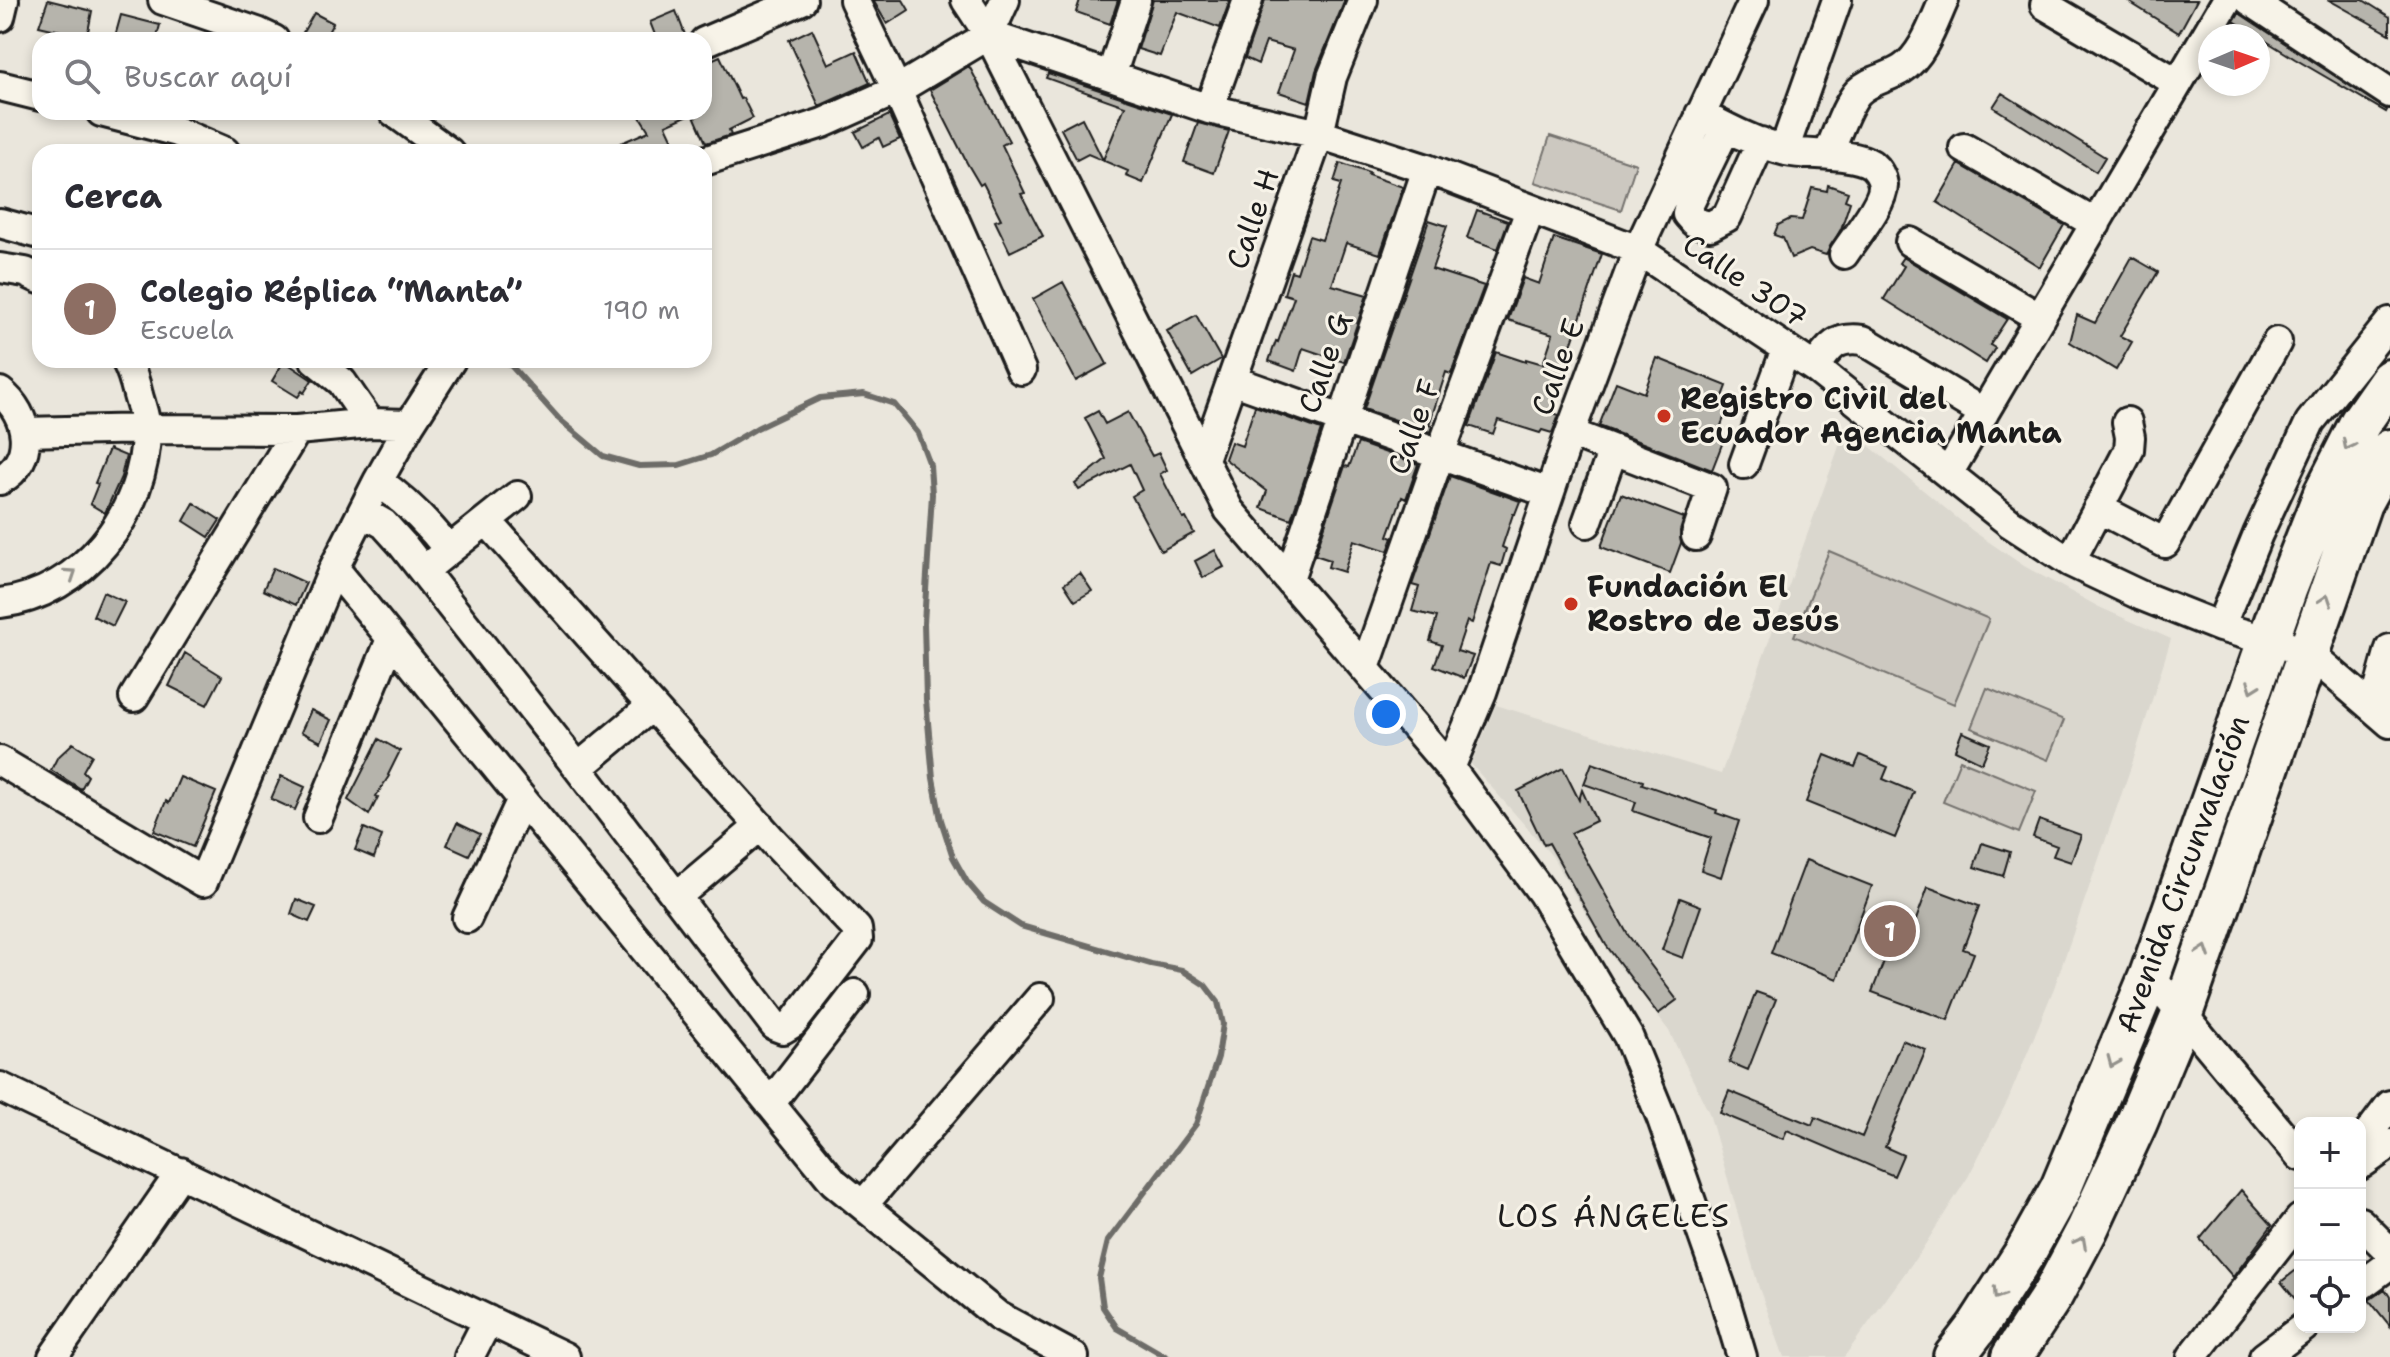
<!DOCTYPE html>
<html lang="es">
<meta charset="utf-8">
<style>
:root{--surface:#fff;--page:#f7f7f7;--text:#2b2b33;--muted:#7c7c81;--line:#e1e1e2;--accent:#2563eb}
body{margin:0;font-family:"Shantell Sans",sans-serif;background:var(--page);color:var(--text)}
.controls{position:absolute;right:24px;bottom:24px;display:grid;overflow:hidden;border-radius:16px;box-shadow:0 4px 12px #0003}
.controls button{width:72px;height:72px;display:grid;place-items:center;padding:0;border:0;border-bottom:2px solid var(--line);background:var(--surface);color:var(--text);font:40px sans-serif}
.compass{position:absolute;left:2198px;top:24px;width:72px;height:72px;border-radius:50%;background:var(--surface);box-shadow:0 4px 12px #0003;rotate:88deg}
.you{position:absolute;left:1386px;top:714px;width:28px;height:28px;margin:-20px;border:6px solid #fff;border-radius:50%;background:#1a73e8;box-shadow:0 0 0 12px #1a73e833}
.badge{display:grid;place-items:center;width:52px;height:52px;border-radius:50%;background:var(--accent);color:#fff;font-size:26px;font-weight:700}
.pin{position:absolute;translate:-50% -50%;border:4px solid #fff;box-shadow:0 2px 8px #0006}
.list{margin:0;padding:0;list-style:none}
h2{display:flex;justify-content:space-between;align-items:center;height:104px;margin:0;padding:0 32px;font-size:34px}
h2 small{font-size:26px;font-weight:400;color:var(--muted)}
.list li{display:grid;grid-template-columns:52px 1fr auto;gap:24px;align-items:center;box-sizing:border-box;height:120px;padding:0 32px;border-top:2px solid var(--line)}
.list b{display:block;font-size:30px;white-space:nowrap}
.list p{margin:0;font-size:26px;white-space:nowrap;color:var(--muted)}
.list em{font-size:26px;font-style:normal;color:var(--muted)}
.icon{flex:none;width:44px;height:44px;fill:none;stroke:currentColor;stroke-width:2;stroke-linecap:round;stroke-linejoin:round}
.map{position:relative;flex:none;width:2390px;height:1357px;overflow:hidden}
.search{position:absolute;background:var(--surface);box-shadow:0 4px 12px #0003;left:32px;top:32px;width:680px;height:88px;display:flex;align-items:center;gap:20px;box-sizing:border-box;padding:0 28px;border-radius:24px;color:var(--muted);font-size:30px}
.panel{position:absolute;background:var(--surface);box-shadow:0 4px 12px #0003;left:32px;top:144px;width:680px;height:224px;border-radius:24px}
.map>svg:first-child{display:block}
.built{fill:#dad7ce}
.green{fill:#ccc8c0;stroke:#74726e;stroke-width:2}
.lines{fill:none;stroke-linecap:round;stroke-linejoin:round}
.stream{stroke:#6d6c68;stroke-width:6}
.building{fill:#b6b4ac;stroke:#1c1c1c;stroke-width:2}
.minor-casing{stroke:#1c1c1c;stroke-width:34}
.highway-casing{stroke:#1c1c1c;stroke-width:46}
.minor{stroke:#f7f3e8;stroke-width:28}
.highway{stroke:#f7f3e8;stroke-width:40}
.oneway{stroke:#94928c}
.poi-dot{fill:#c8321e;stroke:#f7f3e8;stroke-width:3}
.labels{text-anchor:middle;stroke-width:6;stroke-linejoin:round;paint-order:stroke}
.street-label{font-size:30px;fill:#1c1c1c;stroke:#f7f3e8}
.poi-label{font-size:30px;font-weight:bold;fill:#1c1c1c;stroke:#f7f3e8;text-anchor:start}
.neighbourhood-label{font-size:32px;letter-spacing:2px;fill:#1c1c1c;stroke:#f7f3e8}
</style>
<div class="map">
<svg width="2390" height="1357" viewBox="0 0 2390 1357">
<rect width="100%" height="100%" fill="#eae6dc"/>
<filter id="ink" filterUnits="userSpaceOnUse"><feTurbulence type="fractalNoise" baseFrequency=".0125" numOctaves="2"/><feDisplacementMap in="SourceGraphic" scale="16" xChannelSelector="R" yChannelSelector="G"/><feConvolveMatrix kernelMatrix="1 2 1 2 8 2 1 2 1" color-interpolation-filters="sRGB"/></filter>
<g filter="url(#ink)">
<path class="built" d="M1846 427 1973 531 2024 566 2099 607 2171 639 2133 761 2054 988 2008 1100 1968 1177 1921 1251 1844 1357H1784L1759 1288 1709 1113 1669 1031 1608 951 1552 856 1471 764 1496 705 1721 774Z"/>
<path class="green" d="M1550 136 1636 164 1621 210 1535 182Z
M1829 551 1989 619 1954 704 1794 636Z
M1987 688 2064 720 2048 760 1971 728Z
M1960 760 2036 791 2019 833 1943 802Z"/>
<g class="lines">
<path class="stream" d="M506 360 559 419 603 456 639 466 679 465 711 455 757 428 820 398 864 394 894 404 918 433 930 465 932 494 924 623 926 700 933 778 941 820 953 857 967 882 984 902 1021 926 1151 964 1182 970 1205 985 1218 1002 1223 1024 1218 1057 1196 1124 1108 1241 1099 1278 1103 1307 1117 1328 1167 1357"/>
</g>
<path class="building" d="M48 0 92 11 87 37 39 26Z
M873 0H903L909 10 887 24Z
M1080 0H1118L1110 24 1076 12Z
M1153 0H1230L1220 28 1177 12 1160 56 1138 49Z
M1265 0H1345L1316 71 1309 102 1279 92 1294 50 1266 42 1258 64 1245 58Z
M2126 0H2197L2179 33Z
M2329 0H2363L2390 17V34Z
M676 11 687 40H657L650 22Z
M314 13 333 23 324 40H313L302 34Z
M2239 13 2387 110 2386 112 2295 59 2234 21Z
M121 15 160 25 156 40H114Z
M812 29 828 64 856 51 870 83 819 106 789 40Z
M720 56 740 99 743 98 753 118 729 130 731 135 706 143 693 113 666 125 674 142 656 152H600L649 131 637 112H704V63Z
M969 66 1009 141 1002 145 1025 193 1021 194 1043 236 1010 252 995 221 1001 219 983 183 980 185 967 163 930 90Z
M1048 73 1172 114 1143 183 1126 176 1128 171 1088 154 1077 160 1061 129 1082 118 1103 160 1125 106 1046 78Z
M2002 93 2105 157 2096 172 1993 107Z
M889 115 900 139 883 147 879 138 863 147 855 132Z
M1198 123 1229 131 1214 173 1184 162Z
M1340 163 1369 173 1368 175 1403 187 1380 254 1346 243 1332 285 1367 295 1344 362 1303 348 1296 371 1269 361 1276 341 1278 342 1294 297 1284 294 1291 271 1297 273 1309 236 1322 240 1341 184 1334 182Z
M1959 164 2064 225 2040 267 1937 202Z
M1828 185 1848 192 1845 200 1850 202 1841 229 1826 255 1810 250 1791 258 1783 238 1774 235 1778 225 1790 219 1802 220 1812 188 1827 191Z
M1477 210 1508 221 1498 249 1467 238Z
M1429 220 1447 226 1432 269 1484 286 1451 374 1446 372 1429 425 1432 426 1430 432 1364 409Z
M1554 238 1602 254 1570 348 1575 349 1564 383 1560 382 1550 412 1559 415 1552 433 1542 430 1540 433 1498 420 1493 434 1469 426 1496 352 1526 362V359L1543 364 1553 334 1508 320 1523 278 1539 284Z
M1903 257 2007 319 1990 345 1995 348 1986 363 1884 299 1904 266 1899 263Z
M2132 257 2158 272 2120 336 2132 342 2116 370 2070 342 2077 315 2095 323Z
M1063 282 1107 364 1076 381 1033 299Z
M1196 315 1221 359 1192 376 1167 331Z
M1657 358 1727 386 1721 402 1729 405 1717 436 1724 439 1712 470 1599 426 1616 382 1644 393Z
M284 361 312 380 304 393 302 391 298 397 272 381Z
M1255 406 1321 430 1291 519 1261 508 1267 491 1225 459 1231 442 1242 446Z
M1098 411 1105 424 1128 412 1152 456 1159 453 1167 470 1160 474 1183 519 1186 518 1194 533 1161 551 1132 496 1142 490 1130 464 1079 490 1075 484 1106 459 1085 418Z
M1358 443 1418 464 1406 499 1402 497 1388 536 1393 538 1388 551 1354 540 1344 572 1328 567 1330 560 1315 555 1345 466 1349 467Z
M109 449 126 456 121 477 105 513 90 504 98 484 95 483Z
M1450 476 1520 501 1515 514H1513L1502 547 1506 549 1501 566 1491 563 1472 623 1467 621 1457 651 1473 656 1464 678 1434 666 1442 645 1430 641 1437 617 1412 611 1419 587 1412 585Z
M1621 494 1684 518 1680 531 1681 543 1670 573 1601 547Z
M194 503 220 520 209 537 184 521Z
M1215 550 1224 567 1203 578 1195 561Z
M273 568 306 583 296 605 263 590Z
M1080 573 1092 591 1075 601 1064 584Z
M103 592 125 602 113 626 93 616Z
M185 653 222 676 207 705 169 686Z
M311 710 331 720 321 742 301 732Z
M1962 732 1990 744 1982 763 1955 750Z
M379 739 400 751 388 775 389 776 376 796 378 797 369 815 348 800Z
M73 743 92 755 83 771 88 776 81 789 51 770 57 758Z
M1825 755 1855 767 1860 755 1888 767 1883 779 1914 792 1895 838 1806 802Z
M1592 763 1643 781 1642 784 1717 810 1716 813 1739 821 1721 877 1701 870 1711 838 1633 811 1636 802 1584 784Z
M1563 768 1579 800 1582 790 1596 821 1571 833 1628 935 1677 1000 1658 1014 1606 945 1549 843 1544 845 1518 791Z
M281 776 305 787 295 810 271 799Z
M180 777 216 792 193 847 154 831 166 801 169 803Z
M2039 820 2081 835 2071 862 2053 856 2057 846 2033 837Z
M457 823 480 834 469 855 447 845Z
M364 828 382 836 374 858 355 850Z
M1982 843 2010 852 2003 876 1974 867Z
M1806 860 1872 886 1837 979 1771 953Z
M1928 887 1979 906 1963 949 1974 953 1948 1020 1872 992 1899 923 1913 928Z
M1680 898 1701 906 1683 958 1662 950Z
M296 899 316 907 309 922 291 914Z
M1756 992 1776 999 1748 1070 1729 1062Z
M1902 1040 1926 1050 1885 1147 1903 1155 1894 1176 1787 1130 1783 1139 1720 1113 1729 1091 1812 1125 1815 1117 1862 1137Z
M2241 1190 2272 1225 2233 1277 2200 1239Z
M2300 1267V1305L2281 1282Z
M2385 1289 2390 1297V1326L2369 1300Z"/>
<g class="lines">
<g class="minor-casing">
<path id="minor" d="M163 0 257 32 274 40
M854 0 897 90 1021 370
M966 0 989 35 1229 510 1450 768 1543 894 1628 1036 1662 1119 1721 1287 1742 1357
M2249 0 2390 93
M2045 5 2178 83
M0 17 4 0
M989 35 1209 109 1319 134 1427 169 1638 250 1815 368 2010 523 2070 562 2142 596 2220 627 2308 652 2390 723
M704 42 802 0
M1111 76 1136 0
M0 86 40 96
M1209 109 1248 0
M101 112 178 132 225 152
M394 112 449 152
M1700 114C1727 128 1757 144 1786 151 1809 156 1851 152 1871 164 1877 169 1882 177 1883 185 1884 203 1854 238 1844 254
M1726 128 1689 204 1687 214 1694 222 1710 226 1727 217 1761 142
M1964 148 2096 224
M1784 150 1837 0
M1828 154C1836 137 1846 105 1858 92 1870 80 1888 78 1902 69 1923 56 1934 22 1944 0
M704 161 823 123 897 90 989 35 1005 0
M0 223 40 234
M1910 242 2040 318
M0 268 25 272 40 279
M315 360 342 382 370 423
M1815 368C1829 347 1836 336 1863 340L1984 413
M1232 380 1549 493
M0 392C29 414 37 460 0 480
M25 432 147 429 297 430 370 423 410 424
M1570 433 1712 488 1696 536
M1204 459 1319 134 1332 77 1363 0
M1744 464 1786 349
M1949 472 2227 0
M378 481C406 501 428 523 449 550
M2098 508 2165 543 2277 342
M363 512 384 524 402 544 578 768 652 706 487 521
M1587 523 1613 450
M2070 562 2129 450 2130 437 2127 422
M334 568 834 1182 998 1316 1074 1357
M424 570 517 496
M1289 579 1427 169
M0 603C83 594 146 512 146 430 146 419 141 406 138 395 135 382 132 371 126 360
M2220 627 2258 534 2310 422 2390 322
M1365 668 1440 454 1530 210
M134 697 297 430
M2374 707 2390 649
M0 761 203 882 334 568 378 481 410 424 451 360
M578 768 775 1026 783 1029 793 1023 858 939 857 929 773 841 652 706
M1450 768 1482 692 1570 433 1638 250 1754 0
M318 818 391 639
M676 897 760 826
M467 918 522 799
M2150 975 2300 1156
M0 1087 565 1357
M770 1104 855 994
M2360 1145 2390 1105
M2360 1165 2390 1144
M863 1205 1040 998
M2360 1222 2390 1252
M2360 1286 2390 1264
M53 1357 181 1172
M469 1357 488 1320
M2192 1357 2300 1219
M2264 1357 2304 1327"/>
</g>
<g class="highway-casing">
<path id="highway" d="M1954 1357 1977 1327 2026 1251 2061 1188 2150 975 2286 590 2324 494 2360 423 2390 380
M2012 1357 2053 1294 2087 1230 2137 1122 2182 1014 2361 503 2390 450"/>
</g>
<use href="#minor" class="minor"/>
<use href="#highway" class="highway"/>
</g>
<defs><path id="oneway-chevron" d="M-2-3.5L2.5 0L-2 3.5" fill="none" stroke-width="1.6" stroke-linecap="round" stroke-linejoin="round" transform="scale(2)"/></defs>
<g class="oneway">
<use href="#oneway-chevron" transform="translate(2348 445) rotate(117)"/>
<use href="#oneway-chevron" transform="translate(71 574) rotate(-34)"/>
<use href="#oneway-chevron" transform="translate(2326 600) rotate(-71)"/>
<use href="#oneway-chevron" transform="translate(2253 687) rotate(110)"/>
<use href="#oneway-chevron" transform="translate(2204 951) rotate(-71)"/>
<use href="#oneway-chevron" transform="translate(2113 1062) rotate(113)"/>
<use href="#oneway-chevron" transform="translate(2081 1242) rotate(-62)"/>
<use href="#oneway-chevron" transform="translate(1998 1294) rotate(123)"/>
</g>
</g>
<g class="poi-dot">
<circle cx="1664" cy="416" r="8"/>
<circle cx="1571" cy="604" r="8"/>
</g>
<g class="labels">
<g class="street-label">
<text transform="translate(1253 219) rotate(-71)" y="10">Calle H</text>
<text transform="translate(1745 281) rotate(34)" y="10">Calle 307</text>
<text transform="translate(1325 363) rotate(-71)" y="10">Calle G</text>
<text transform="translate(1558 367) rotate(-70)" y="10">Calle E</text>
<text transform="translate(1414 427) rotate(-70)" y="10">Calle F</text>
<text transform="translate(2183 874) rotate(-70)" y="10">Avenida Circunvalación</text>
</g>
<g class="poi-label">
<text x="1680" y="409">Registro Civil del<tspan x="1680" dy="34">Ecuador Agencia Manta</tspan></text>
<text x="1587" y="597">Fundación El<tspan x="1587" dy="34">Rostro de Jesús</tspan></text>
</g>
<g class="neighbourhood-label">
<text x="1614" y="1227">LOS ÁNGELES</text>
</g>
</g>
</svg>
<div class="controls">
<button>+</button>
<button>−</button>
<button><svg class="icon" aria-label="locate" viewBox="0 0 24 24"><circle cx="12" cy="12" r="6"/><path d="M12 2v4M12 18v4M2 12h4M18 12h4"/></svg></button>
</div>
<svg class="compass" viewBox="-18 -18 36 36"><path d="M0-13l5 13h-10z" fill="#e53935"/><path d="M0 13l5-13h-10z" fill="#7c7c81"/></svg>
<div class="you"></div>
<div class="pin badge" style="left:1890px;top:931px;background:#8d6e63">1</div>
<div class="search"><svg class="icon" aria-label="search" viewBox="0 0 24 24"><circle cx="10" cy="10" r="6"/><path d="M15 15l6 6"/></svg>Buscar aquí</div>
<section class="panel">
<h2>Cerca<small></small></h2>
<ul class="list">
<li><span class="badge" style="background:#8d6e63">1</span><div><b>Colegio Réplica “Manta”</b><p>Escuela</p></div><em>190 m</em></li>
</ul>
</section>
</div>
